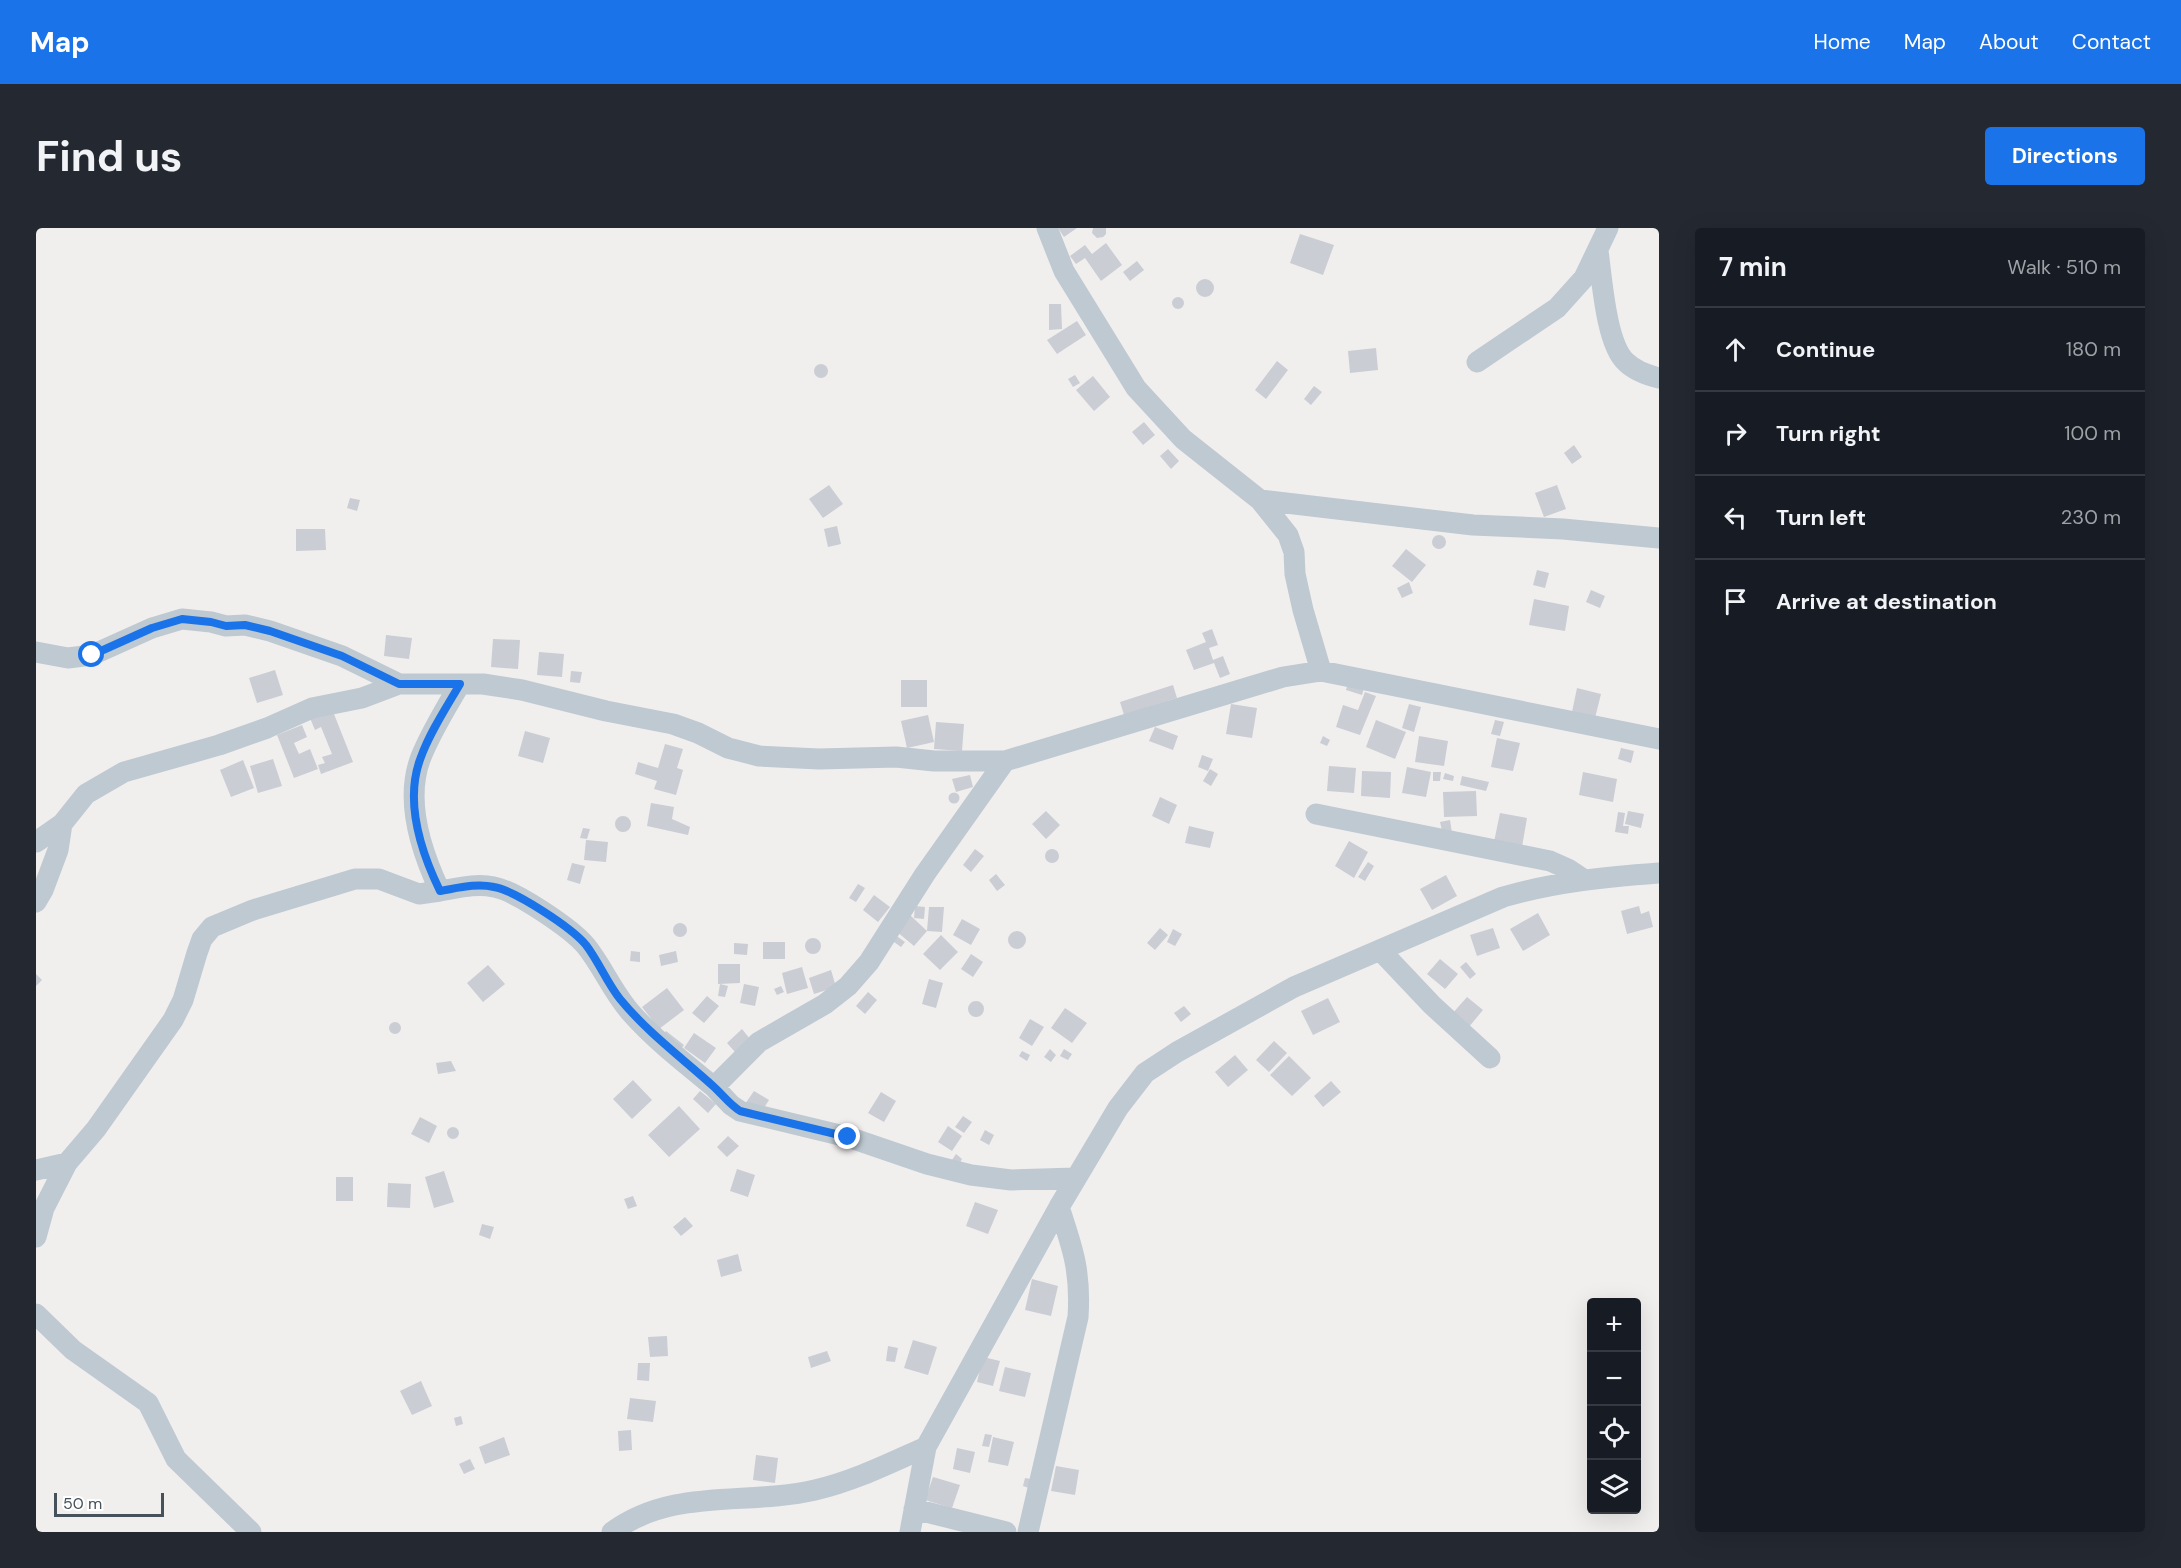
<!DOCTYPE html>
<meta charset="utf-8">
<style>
:root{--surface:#171b24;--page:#242831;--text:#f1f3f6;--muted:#9ea1a6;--line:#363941;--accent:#1a73e8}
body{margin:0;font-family:"DM Sans",sans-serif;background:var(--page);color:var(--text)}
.controls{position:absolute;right:18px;bottom:18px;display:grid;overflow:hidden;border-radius:6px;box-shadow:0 6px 24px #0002}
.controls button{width:54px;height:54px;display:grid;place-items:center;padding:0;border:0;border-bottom:2px solid var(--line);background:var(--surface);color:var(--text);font:30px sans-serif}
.scale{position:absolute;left:18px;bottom:15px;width:110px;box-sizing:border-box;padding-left:6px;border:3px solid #45525c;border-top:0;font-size:16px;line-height:21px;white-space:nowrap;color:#45525c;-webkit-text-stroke:4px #fff;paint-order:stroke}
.stop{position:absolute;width:18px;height:18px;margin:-14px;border:4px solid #1a73e8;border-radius:50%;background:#fff}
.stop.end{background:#1a73e8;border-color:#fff;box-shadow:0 2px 6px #0008}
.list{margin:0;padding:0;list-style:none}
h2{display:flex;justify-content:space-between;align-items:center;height:78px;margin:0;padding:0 24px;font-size:26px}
h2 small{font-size:20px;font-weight:400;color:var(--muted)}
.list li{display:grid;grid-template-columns:39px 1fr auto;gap:18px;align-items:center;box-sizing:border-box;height:84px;padding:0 24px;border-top:2px solid var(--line)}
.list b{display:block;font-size:22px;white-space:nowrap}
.list em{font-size:20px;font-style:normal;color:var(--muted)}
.icon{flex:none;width:33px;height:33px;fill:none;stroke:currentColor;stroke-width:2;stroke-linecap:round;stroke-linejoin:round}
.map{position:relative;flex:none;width:1623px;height:1304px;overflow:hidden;border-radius:6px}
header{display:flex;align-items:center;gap:36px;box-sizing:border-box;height:84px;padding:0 30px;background:var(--accent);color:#fff}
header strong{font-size:28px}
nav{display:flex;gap:33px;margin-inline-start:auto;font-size:21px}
.intro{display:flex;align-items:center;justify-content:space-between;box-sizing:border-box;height:144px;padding:0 36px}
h1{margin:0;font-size:42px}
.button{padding:15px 27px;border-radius:6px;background:var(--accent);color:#fff;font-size:21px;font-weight:700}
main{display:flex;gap:36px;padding:0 36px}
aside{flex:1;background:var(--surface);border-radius:6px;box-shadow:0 6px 24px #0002}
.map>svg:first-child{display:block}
.building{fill:#cacdd3}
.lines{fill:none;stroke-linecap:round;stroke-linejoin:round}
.minor{stroke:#bec9d1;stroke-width:21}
.route{stroke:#1a73e8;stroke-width:8}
</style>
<header>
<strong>Map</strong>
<nav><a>Home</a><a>Map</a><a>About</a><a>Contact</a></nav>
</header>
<div class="intro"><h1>Find us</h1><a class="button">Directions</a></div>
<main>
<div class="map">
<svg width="1623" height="1304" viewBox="0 0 1623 1304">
<rect width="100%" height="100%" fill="#f1eeee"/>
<path class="building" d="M1022 0H1041L1028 9Z
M1057 0H1070V6L1067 9 1061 10 1056 5Z
M1264 6 1298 17 1287 47 1254 35Z
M1070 15 1086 37 1065 53 1049 30 1040 36 1034 28 1049 17 1056 26Z
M1101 33 1108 42 1094 53 1087 44Z
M1160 60a9 9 0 1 1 18 0a9 9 0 1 1-18 0Z
M1136 75a6 6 0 1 1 12 0a6 6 0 1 1-12 0Z
M1013 76H1025L1026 101 1013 102Z
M1041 93 1050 107 1021 126 1011 112Z
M1340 120 1342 142 1314 145 1312 123Z
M1241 133 1252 142 1230 171 1219 162Z
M778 143a7 7 0 1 1 14 0a7 7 0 1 1-14 0Z
M1039 147 1044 155 1037 159 1032 151Z
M1057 148 1074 169 1058 183 1040 162Z
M1278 158 1286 164 1275 177 1268 171Z
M1108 194 1119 207 1107 217 1096 204Z
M1538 217 1546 229 1536 236 1528 225Z
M1132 221 1143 233 1135 241 1124 228Z
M793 257 807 276 787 290 773 271Z
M1521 257 1530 281 1508 289 1499 265Z
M314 270 324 272 321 283 311 280Z
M801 298 805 316 792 319 788 301Z
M260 301H289L290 322 260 323Z
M1396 314a7 7 0 1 1 14 0a7 7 0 1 1-14 0Z
M1370 321 1390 337 1376 354 1356 338Z
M1501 342 1513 345 1509 360 1497 357Z
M1373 354 1377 365 1366 370 1361 360Z
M1555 362 1569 368 1564 380 1550 374Z
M1498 371 1533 378 1529 403 1493 397Z
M1176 401 1182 417 1173 420 1177 432 1187 428 1194 446 1184 450 1178 435 1158 442 1150 422 1170 414 1166 405Z
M350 407 376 410 373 431 348 428Z
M457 411 484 412 482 441 455 439Z
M503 424 528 426 526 449 501 447Z
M239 442 247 467 221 475 213 450Z
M535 443 546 444 544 455 534 454Z
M865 452H891V479H865Z
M1312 455 1328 460 1326 467 1310 462Z
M1137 457 1141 470 1088 487 1084 474Z
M1541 460 1565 466 1559 490 1536 484Z
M1329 464 1340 468 1324 507 1300 499 1307 477 1322 482Z
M1195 476 1221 480 1216 510 1190 506Z
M1373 476 1385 479 1378 504 1366 500Z
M296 481 317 534 285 546 282 537 289 535 286 529 296 526 285 499 279 502 274 490Z
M892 487 898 514 871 520 865 493Z
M1340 492 1370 504 1359 531 1330 519Z
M1459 492 1468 494 1464 508 1455 506Z
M900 494 928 496 926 523 898 521Z
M266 497 271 509 258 515 263 526 274 521 282 541 258 550 241 507Z
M1119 499 1142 508 1137 522 1113 513Z
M489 503 514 510 507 535 482 528Z
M1287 508 1294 512 1291 518 1284 515Z
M1383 508 1412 513 1408 538 1379 534Z
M1461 510 1484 515 1477 543 1455 539Z
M629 516 647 521 641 540 647 542 640 567 618 561 621 553 599 546 602 534 622 540Z
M1585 520 1598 523 1595 535 1582 531Z
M1166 527 1177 531 1172 543 1162 539Z
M237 531 246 558 222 565 214 538Z
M207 532 218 560 195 569 184 542Z
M1293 538 1320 540 1318 565 1291 563Z
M1371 539 1395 544 1390 569 1366 565Z
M1174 541 1182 546 1175 558 1167 553Z
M1326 543 1355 544 1354 570 1325 568Z
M1397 544H1405L1404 553H1397Z
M1547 544 1581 551 1577 574 1543 567Z
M1409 545 1418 548 1417 553 1407 551Z
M934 547 937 559 920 564 916 551Z
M1426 548 1453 554 1450 563 1424 557Z
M1440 563 1441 588 1408 589 1407 564Z
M912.5 570a5.5 5.5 0 1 1 11 0a5.5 5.5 0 1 1-11 0Z
M1124 569 1141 577 1133 596 1116 588Z
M615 575 638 579 636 591 654 599 652 607 611 598Z
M1010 583 1024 597 1010 611 996 596Z
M1592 583 1608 586 1605 600 1589 596Z
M1582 584 1589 585 1587 598H1593L1592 606 1579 604Z
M1464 585 1491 590 1486 619 1458 614Z
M579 596a8 8 0 1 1 16 0a8 8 0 1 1-16 0Z
M1414 592 1416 605 1407 607 1404 594Z
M1153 598 1178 604 1174 620 1149 615Z
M547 600 554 601 551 611 544 610Z
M550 612 572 614 570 634 548 632Z
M1313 613 1332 624 1318 650 1299 638Z
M1009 628a7 7 0 1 1 14 0a7 7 0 1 1-14 0Z
M939 621 948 628 935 644 927 637Z
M1332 634 1338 638 1329 653 1322 649Z
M536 635 549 638 544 656 531 652Z
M960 646 969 657 961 663 953 652Z
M1410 647 1421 668 1396 682 1384 661Z
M822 656 829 660 820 674 813 670Z
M838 667 854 679 842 694 827 682Z
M879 678 889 679 888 691 878 690Z
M1603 678 1605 686 1613 683 1617 699 1591 706 1585 683Z
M893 679H908L906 704 891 703Z
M1502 685 1514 707 1487 723 1474 701Z
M874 687 891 703 878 718 860 703Z
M926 691 944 701 935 717 917 707Z
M637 702a7 7 0 1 1 14 0a7 7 0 1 1-14 0Z
M1124 700 1132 707 1119 722 1111 715Z
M1457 700 1464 720 1441 728 1434 707Z
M1137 701 1146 706 1139 718 1131 714Z
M972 712a9 9 0 1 1 18 0a9 9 0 1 1-18 0Z
M855 704 869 714 865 719 851 709Z
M905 707 922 724 904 742 887 726Z
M769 718a8 8 0 1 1 16 0a8 8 0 1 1-16 0Z
M727 714H749V731H727Z
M698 715 712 716 711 727 698 726Z
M595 723 604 724V734L594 733Z
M640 723 642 734 625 738 623 727Z
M935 726 947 734 937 749 925 741Z
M1404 731 1422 746 1409 761 1391 746Z
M1430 734 1440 746 1434 751 1424 739Z
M682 736H704V755L682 756Z
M452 737 469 756 447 774 431 755Z
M766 739 772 760 751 766 746 745Z
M795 742 800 759 778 766 773 750Z
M0 746 6 752 0 758Z
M893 751 907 755 900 780 886 776Z
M684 756 692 758 689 769 682 768Z
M708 756 723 759 719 778 704 775Z
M745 758 748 764 741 767 738 761Z
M631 760 648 782 623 801 606 779Z
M832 764 841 772 829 786 820 778Z
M671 768 683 778 668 795 656 785Z
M1431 769 1447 782 1432 800 1416 786Z
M1292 770 1304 794 1277 807 1265 783Z
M932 781a8 8 0 1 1 16 0a8 8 0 1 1-16 0Z
M1148 778 1155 786 1145 794 1138 785Z
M1029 780 1051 795 1036 815 1015 800Z
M994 791 1008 799 996 818 983 810Z
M353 800a6 6 0 1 1 12 0a6 6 0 1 1-12 0Z
M706 801 714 811 699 824 691 815Z
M630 803 648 817 643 824 625 810Z
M658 805 680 820 669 835 648 820Z
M1238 813 1251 825 1233 844 1220 832Z
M1014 821 1020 827 1015 834 1008 829Z
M1028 821 1036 826 1032 832 1024 828Z
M986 823 994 827 991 833 983 828Z
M1199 827 1212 842 1192 859 1179 844Z
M1253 828 1275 850 1256 868 1234 847Z
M415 833 420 843 402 846 400 835Z
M597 852 616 872 596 891 577 871Z
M1295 853 1305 864 1287 879 1278 868Z
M664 863 680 876 672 885 657 871Z
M718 863 733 872 724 886 709 876Z
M845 864 860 873 848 894 832 885Z
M643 878 664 901 633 929 612 907Z
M927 888 936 894 928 905 919 899Z
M384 889 401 898 393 915 375 906Z
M912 898 926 908 916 923 902 914Z
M411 905a6 6 0 1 1 12 0a6 6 0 1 1-12 0Z
M949 902 958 907 953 917 944 912Z
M692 908 703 918 691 929 681 919Z
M920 926 926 931 921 940 914 935Z
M701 941 719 947 712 969 694 963Z
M408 943 418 974 398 980 389 949Z
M300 949H317V973H300Z
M352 955 375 956 374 980 351 979Z
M597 968 601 978 592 981 588 971Z
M939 974 962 982 952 1006 930 998Z
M649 989 657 998 645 1008 637 999Z
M446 996 458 999 454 1011 443 1007Z
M702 1026 706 1043 685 1049 681 1032Z
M996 1051 1022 1058 1015 1088 989 1082Z
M631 1108 632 1128 614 1129 612 1109Z
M877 1112 901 1119 892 1147 868 1140Z
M852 1118 862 1120 859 1134 850 1133Z
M791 1123 795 1133 775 1140 772 1129Z
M947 1129 964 1133 957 1158 941 1154Z
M602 1135H614L613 1153 601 1152Z
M969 1139 995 1145 989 1169 963 1163Z
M385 1153 396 1178 376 1187 364 1163Z
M594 1170 620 1173 617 1194 591 1191Z
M425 1188 427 1196 420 1198 418 1190Z
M595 1202 596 1222 583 1223 582 1203Z
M949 1206 956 1207 953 1219 946 1218Z
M468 1209 474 1227 449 1236 443 1219Z
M957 1209 978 1214 972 1238 952 1234Z
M921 1220 939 1224 934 1245 917 1241Z
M720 1227 742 1230 739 1255 717 1252Z
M434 1231 439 1241 428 1246 423 1236Z
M1020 1238 1043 1242 1039 1267 1015 1263Z
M897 1249 924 1257 916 1280 889 1272Z
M989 1250 995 1251 993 1260 987 1258Z"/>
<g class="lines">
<path class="minor" d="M1011 0 1028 43 1100 160 1147 211 1224 272 1252 307 1258 324 1259 346 1267 382 1285 443
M1562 23C1566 51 1570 116 1590 134 1599 143 1611 147 1623 150
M1441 134 1521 80 1548 50 1572 0
M1224 272 1437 297 1527 301 1623 310
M0 424 32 430 56 427 116 400 146 391 175 394 190 398 209 397 234 403 306 428 363 456
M424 456C410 480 395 504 385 529 368 572 385 623 404 663 422 660 440 655 458 659 480 663 536 701 550 718 567 739 577 765 596 786 620 813 650 836 678 859L723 814 789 776 812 758 833 734 889 646 969 533 1247 449 1285 443 1623 511
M1280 586 1514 633 1532 641 1547 651
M0 614 26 596
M0 674 7 662 22 622 26 596 50 566 88 544 183 517 231 500 276 480 326 470 363 456H447L486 462 570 483 637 496 662 505 692 520 723 528 783 531 860 529 898 533H969
M1344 722 1396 777 1454 830
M678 859 695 877 704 883 812 909 891 936 935 947 975 952 1040 950
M0 942 31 935
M0 1009 8 980 31 935 60 901 137 792 147 772 161 725 166 711 176 699 217 682 319 651H343L383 666 404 663
M0 1086 37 1122 112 1175 140 1231 215 1304
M878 1281 970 1304
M576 1304C638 1259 710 1278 779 1262 818 1253 854 1235 890 1219
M874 1304 890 1219 1023 979 1082 880 1109 845 1141 824 1258 759 1467 669C1519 654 1569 649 1623 645
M992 1304 1042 1089C1045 1044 1037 1021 1023 979"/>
</g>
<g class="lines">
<path class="route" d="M56 427 116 400 146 391 175 394 190 398 209 397 234 403 306 428 363 456H424C410 480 394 504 385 529 368 572 385 624 404 663 422 660 440 655 458 659 480 663 536 700 550 717 563 734 571 755 584 771 611 804 646 830 677 858 687 867 693 876 704 883L812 909"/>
</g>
</svg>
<div class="controls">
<button>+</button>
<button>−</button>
<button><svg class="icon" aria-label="locate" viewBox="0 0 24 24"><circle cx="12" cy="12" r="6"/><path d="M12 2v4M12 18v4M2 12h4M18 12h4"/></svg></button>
<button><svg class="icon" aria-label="layers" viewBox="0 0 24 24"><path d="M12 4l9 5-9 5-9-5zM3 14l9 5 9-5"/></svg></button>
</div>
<div class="scale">50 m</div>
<div class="stop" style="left:56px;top:427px"></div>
<div class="stop end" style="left:812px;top:909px"></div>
</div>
<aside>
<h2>7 min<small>Walk · 510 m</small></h2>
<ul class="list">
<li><svg class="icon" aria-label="ahead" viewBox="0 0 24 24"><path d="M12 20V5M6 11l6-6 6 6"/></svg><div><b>Continue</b></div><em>180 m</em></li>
<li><svg class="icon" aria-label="right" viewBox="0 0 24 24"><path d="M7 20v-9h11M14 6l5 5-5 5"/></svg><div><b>Turn right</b></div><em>100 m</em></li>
<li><svg class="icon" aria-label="left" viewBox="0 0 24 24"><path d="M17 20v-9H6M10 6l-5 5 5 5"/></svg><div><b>Turn left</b></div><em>230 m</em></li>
<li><svg class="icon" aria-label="arrive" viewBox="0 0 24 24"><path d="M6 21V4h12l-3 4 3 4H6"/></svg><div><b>Arrive at destination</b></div></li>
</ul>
</aside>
</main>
